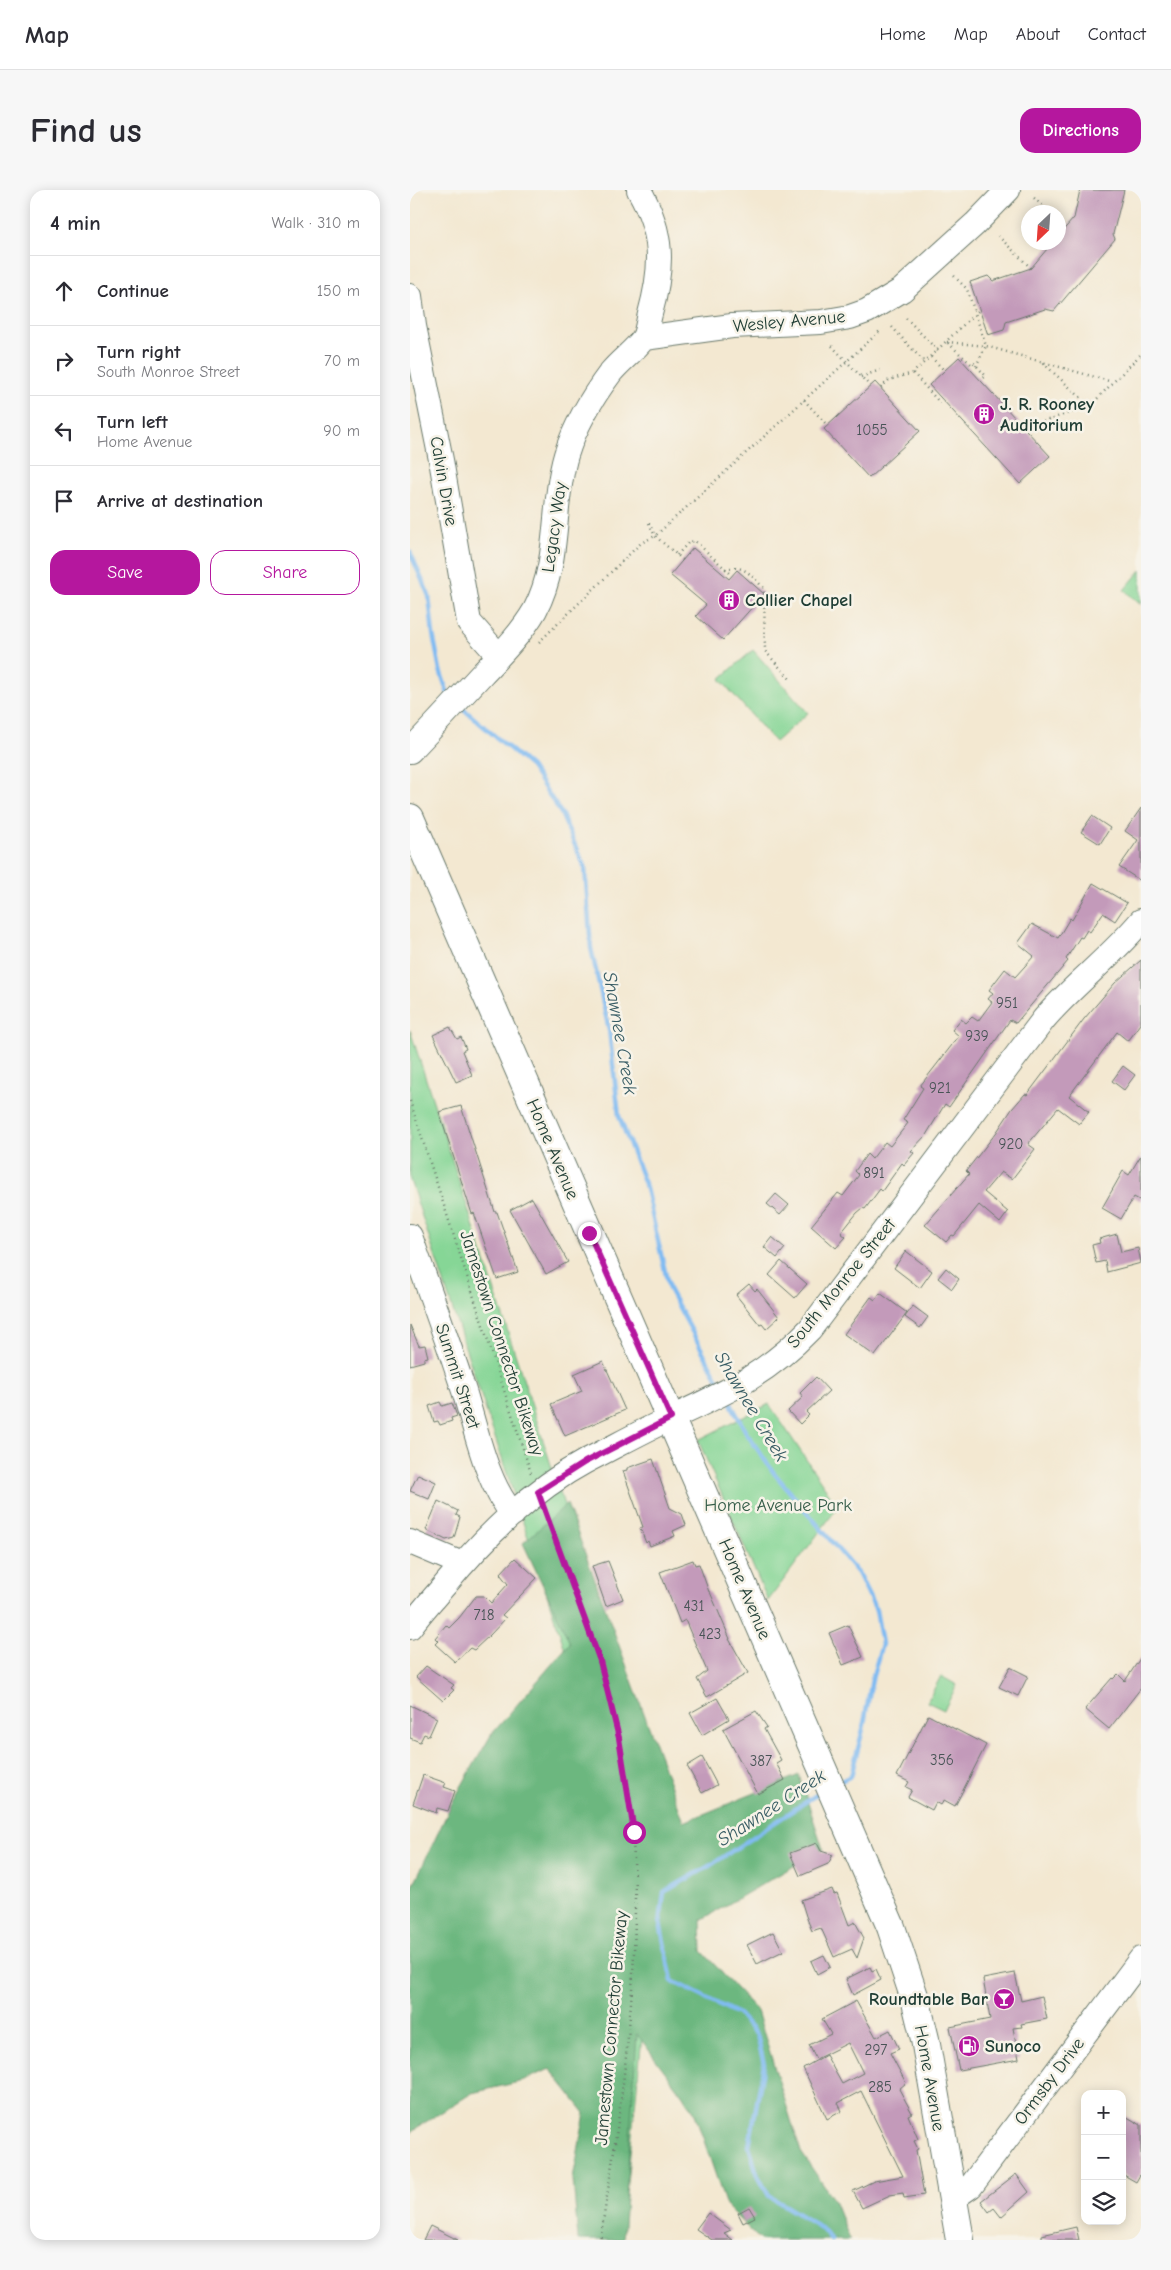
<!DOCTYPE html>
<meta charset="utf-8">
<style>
:root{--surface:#fff;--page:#f7f7f7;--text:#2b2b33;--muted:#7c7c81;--line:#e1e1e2;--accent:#b5179e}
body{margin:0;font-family:"Comic Neue",sans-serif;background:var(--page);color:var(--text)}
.controls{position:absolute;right:15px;bottom:15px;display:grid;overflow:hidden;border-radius:10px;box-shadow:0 2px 12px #0003}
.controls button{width:45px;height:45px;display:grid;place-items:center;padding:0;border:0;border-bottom:1px solid var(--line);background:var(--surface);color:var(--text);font:25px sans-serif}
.compass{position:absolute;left:611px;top:15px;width:45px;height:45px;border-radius:50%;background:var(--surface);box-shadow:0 2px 12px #0003;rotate:205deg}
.stop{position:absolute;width:15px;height:15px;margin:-11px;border:4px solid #b5179e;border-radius:50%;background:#fff}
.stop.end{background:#b5179e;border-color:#fff;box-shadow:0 1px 5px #0008}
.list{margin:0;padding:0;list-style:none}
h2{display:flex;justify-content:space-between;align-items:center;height:65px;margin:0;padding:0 20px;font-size:21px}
h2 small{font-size:16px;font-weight:400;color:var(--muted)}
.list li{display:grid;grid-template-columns:32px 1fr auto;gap:15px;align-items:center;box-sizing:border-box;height:70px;padding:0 20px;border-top:1px solid var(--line)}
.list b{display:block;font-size:19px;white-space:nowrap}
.list p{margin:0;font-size:16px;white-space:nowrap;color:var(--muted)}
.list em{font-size:16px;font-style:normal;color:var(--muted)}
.actions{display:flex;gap:10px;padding:15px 20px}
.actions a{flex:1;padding:11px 0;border:1px solid var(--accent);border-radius:15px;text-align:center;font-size:18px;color:var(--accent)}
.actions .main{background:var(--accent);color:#fff}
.icon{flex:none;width:28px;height:28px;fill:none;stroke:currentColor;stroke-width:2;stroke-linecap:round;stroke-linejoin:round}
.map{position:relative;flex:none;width:731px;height:2050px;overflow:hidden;border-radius:15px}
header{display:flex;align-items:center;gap:30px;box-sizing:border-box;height:70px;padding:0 25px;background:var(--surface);border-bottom:1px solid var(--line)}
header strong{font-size:24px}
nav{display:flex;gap:28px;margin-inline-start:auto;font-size:18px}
.intro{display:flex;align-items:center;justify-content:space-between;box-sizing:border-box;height:120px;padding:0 30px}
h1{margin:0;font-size:35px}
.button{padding:12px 22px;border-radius:15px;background:var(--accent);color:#fff;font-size:18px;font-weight:700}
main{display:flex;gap:30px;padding:0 30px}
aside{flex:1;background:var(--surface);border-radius:15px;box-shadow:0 2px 12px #0003}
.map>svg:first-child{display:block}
.green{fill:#86d696;stroke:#528a65}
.forest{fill:#6cb77f;stroke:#467a5a}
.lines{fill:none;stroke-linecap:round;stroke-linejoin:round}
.stream{stroke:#80bbf2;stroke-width:4.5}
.building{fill:#c39aba}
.minor-casing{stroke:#69796b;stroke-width:26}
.major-casing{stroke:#69796b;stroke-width:30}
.path{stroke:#69796b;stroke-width:2.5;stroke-dasharray:1 4;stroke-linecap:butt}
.minor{stroke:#fff;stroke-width:24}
.major{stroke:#fff;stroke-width:28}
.route{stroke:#b5179e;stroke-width:6}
.labels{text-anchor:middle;stroke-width:5;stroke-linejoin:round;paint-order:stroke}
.number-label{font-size:15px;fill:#485456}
.street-label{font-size:18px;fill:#1f3d34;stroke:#f7f3e8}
.poi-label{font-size:18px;font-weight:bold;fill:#1f3d34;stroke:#f7f3e8;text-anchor:start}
.park-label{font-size:18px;fill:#345c48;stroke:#f7f3e8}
.water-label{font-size:19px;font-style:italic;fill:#375c64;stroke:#f7f3e8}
</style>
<header>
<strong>Map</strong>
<nav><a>Home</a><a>Map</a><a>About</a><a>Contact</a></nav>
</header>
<div class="intro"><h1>Find us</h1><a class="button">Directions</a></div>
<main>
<aside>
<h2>4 min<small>Walk · 310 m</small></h2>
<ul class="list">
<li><svg class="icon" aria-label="ahead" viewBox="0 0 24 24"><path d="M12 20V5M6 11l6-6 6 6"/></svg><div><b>Continue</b></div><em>150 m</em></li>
<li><svg class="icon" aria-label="right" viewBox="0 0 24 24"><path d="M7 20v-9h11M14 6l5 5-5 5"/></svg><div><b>Turn right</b><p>South Monroe Street</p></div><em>70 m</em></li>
<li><svg class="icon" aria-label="left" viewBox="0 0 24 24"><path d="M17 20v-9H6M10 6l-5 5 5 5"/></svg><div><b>Turn left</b><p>Home Avenue</p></div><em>90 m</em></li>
<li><svg class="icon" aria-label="arrive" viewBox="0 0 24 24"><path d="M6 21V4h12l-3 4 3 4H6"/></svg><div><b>Arrive at destination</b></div></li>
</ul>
<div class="actions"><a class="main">Save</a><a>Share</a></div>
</aside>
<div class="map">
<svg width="731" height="2050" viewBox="0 0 731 2050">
<rect width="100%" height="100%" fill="#f7f3e8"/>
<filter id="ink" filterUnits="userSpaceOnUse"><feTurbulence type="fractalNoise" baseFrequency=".02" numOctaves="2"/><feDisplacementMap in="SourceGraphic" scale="10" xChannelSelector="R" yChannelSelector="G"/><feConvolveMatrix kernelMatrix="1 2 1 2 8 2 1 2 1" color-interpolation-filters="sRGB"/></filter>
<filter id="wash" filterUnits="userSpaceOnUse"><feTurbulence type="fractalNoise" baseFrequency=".0096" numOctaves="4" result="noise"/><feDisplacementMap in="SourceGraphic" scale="20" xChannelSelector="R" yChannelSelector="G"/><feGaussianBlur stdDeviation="1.12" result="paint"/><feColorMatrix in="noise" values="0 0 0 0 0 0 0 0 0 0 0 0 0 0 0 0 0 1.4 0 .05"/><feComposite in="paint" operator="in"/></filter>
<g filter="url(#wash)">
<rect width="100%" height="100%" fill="#f3e8d1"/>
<path class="green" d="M731 380V415L714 400Z
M343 460 398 523 365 552 310 489Z
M0 840 168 1358 233 1837 213 2033 171 1508 0 990Z
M359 1214 428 1317 358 1411 288 1250Z
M531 1486 547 1495 534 1520 517 1512Z"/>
<path class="forest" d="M157 1314 274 1632 389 1585 413 1659 291 1730 292 1761 347 1821 391 1962 425 2012 440 2050H350L316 2016 284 1921 227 1844 213 2050H168L163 1989 175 1923 140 1879 109 1892 62 1903 0 1942V1702L44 1609 81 1545 160 1453 113 1353Z"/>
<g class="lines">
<path class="stream" d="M0 362 19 406 23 444 30 480 39 507
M51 517 121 577 151 623 175 678 181 758 199 840 209 926 235 994 259 1099 312 1197
M318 1208 337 1244 364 1283 448 1383 466 1420 472 1454 462 1489 453 1539 441 1586 427 1593
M412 1601 301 1675 254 1702 250 1733 262 1791 328 1824 347 1845 354 1874 339 1956 347 1984 359 2006 411 2038 421 2050"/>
</g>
<g id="blocks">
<path class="building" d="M670 0H714L703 44 705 49 644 121 635 119 596 132 594 140 578 145 560 92 578 86 583 91 621 78 643 52H648V46L664 28Z
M549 167 640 266 610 294 519 195Z
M465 192 510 241 459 288 414 239Z
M283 358 319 389 327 380 354 404 313 450 286 426 296 415 260 385Z
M731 618V691L709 677 728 650 715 641Z
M682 626 700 638 690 654 671 642Z
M683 693 717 713 705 731 693 723 680 742 677 740 672 748 670 747 656 769 658 771 606 833 600 830 539 917 535 914 516 945 501 961 504 963 494 975 492 973 472 1001 470 999 455 1019 453 1018 447 1023 431 1043 436 1047 426 1058 401 1036 428 1003 433 1006 449 985 445 981 457 964 462 969 475 952 480 956 498 933 493 930 513 898 510 896 549 846 542 840 551 829 556 833 562 827 568 831 582 812 578 809 583 803 579 800 595 779 605 787 624 766 608 753 622 734 648 748 660 728 662 730Z
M731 770V834L718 851 707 842 659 906 679 922 669 934 648 918 618 954 625 959 602 989 591 982 574 1002 598 1022 590 1033 569 1015 544 1046 542 1045 536 1052 515 1035 559 984 556 981 586 943 602 919 615 904 617 905 674 829 705 793Z
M40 837 47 849 51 847 56 859 52 861 62 885 46 892 23 845Z
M713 876 725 885 714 900 702 891Z
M51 916 85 1022H87L108 1082 87 1089 64 1023 62 1024 29 922Z
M731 965V1011L724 1007 711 1029 692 1018 713 981 719 985Z
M366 1004 379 1015 370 1025 357 1014Z
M122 1008 158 1072 136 1084 100 1020Z
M707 1044 711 1062 728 1058 731 1073 697 1082 695 1071 686 1073 682 1055 690 1053 689 1049Z
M362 1047 375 1058 367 1068 354 1057Z
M496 1061 522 1081 510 1098 484 1078Z
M371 1071 397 1094 385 1108 359 1085Z
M536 1078 549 1089 542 1099 528 1088Z
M339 1094 345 1101 347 1099 369 1127 356 1139 352 1134 350 1135 326 1105Z
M470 1103 497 1123 465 1166 434 1144 461 1107 465 1110Z
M503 1116 518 1127 510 1138 495 1127Z
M0 1135 9 1156 15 1155 18 1167 14 1168V1171L0 1175Z
M193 1171 215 1220 155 1246 141 1214 172 1201 164 1184Z
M406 1187 419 1201 396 1222 399 1225 390 1234 378 1221 393 1207 390 1203Z
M30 1212 32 1216 42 1213 47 1226 41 1228 42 1231 30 1235 28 1231 24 1232 19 1216Z
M243 1269 260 1318 272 1324 276 1335 263 1341 265 1346 240 1356 238 1351 236 1353 230 1338 233 1337 213 1281 217 1280V1278Z
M8 1284 26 1292 19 1309 0 1301Z
M28 1311 48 1321 46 1325 50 1327 44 1348 36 1350 16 1340Z
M105 1368 127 1388 92 1425 96 1428 80 1445 64 1460 60 1458 45 1472 25 1454 28 1451 25 1448 36 1435 39 1438 49 1428 66 1406H74L81 1413 98 1394 90 1384Z
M283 1370 285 1375 289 1374 299 1402H300L320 1449H319L338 1483 297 1507 287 1489 297 1481 275 1430 270 1433 250 1382Z
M198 1371 213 1409 196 1416 182 1376Z
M438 1435 453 1467 433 1475 419 1443Z
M731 1467V1498L699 1539 675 1519 702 1488 703 1489 708 1484 715 1491Z
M16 1476 44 1495 41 1498 44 1500 33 1511 6 1487Z
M600 1477 618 1486 608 1506 589 1497Z
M307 1508 319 1529 292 1545 280 1523Z
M0 1515 27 1528 19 1546 14 1544 10 1552 0 1548Z
M346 1521 357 1537 354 1539 371 1570 366 1573 375 1590 348 1604 313 1539Z
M518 1525 576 1555 545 1616 534 1610 531 1615 526 1612 522 1620 498 1607 502 1600 496 1597 499 1592 487 1586Z
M292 1567 307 1595 292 1603 277 1576Z
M13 1585 36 1593 34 1597 45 1601 38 1621 27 1618 26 1623 3 1614Z
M407 1653 411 1661 423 1665 418 1674 390 1686 380 1663Z
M422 1699 424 1704 427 1703 439 1735 445 1732 454 1748 447 1768 442 1759 424 1767 411 1738 402 1741 396 1726 391 1710Z
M363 1742 373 1761 347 1774 337 1755Z
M414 1765 420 1777 407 1784 401 1771Z
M460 1777 462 1781 466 1779 471 1790 443 1805 436 1789Z
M605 1783 611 1811 632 1806 637 1829 611 1834 612 1837 603 1838 609 1869 549 1880 540 1837 580 1829 573 1789Z
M446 1811 466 1847 480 1840 489 1859 480 1863 496 1893 489 1899 502 1923 498 1925 508 1949 504 1951 508 1959 506 1960 514 2005 494 2008 493 2003 480 2005 452 2018 443 2001 464 1991 493 1986 451 1901 428 1913 432 1921 417 1929 393 1878 416 1865 432 1894 453 1883 438 1853 406 1869 399 1855 421 1844 412 1829Z
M712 1924 731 1935V1983L726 1992 712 1984Z
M606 1984 619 2002 591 2027 584 2018 579 2022 571 2011Z
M339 2017 345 2027 333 2033 328 2023Z
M298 2023 321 2040 314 2043 323 2050H302L286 2039Z
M20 2036 48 2050H13Z
M666 2037 669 2050H632V2045Z"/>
</g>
</g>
<g filter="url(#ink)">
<use href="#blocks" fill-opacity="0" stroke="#69796b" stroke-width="1"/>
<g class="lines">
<g class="minor-casing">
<path id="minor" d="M0 106 4 136 31 270 59 432 89 466
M234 148 322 136 411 132 440 127 457 121 492 100 565 34 598 0
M0 561C24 536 48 510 72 484 91 464 111 444 125 420 151 371 141 316 156 265 165 236 183 206 201 182 211 170 224 161 233 149 237 143 238 131 240 124 253 77 254 44 229 0
M0 1046C18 1097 37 1149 54 1201 66 1239 76 1293 103 1324
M0 1352 52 1374
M0 1437C10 1423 22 1410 34 1396 74 1348 120 1301 176 1271 204 1257 232 1241 261 1228 317 1202 356 1185 400 1139L634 829C664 794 701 767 731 731
M542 2006 548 2005 561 1996 731 1769"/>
</g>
<g class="major-casing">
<path id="major" d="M0 628 481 1737 506 1812 515 1849 550 2050"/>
</g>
<path class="path" d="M624 8 640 22
M648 31 655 38
M588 46 621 78
M544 86 557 99 576 156 566 176
M496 128 528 161
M482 137 515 173
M537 152 576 156 699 191
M538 153 561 174 563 172 576 186 571 190
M422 156 460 196
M521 167 535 181
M633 173 680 216
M503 183 530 213
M451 187 470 180
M471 198 479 190 503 183 569 120
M394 210 417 235
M614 238 680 216 731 164
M239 333 245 346 273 370
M267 365 279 352 285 351 322 385
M315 379C335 374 340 385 354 398L355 461 381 490
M129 452 231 353 245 346 470 141
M0 911 121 1283
M135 1321C162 1396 192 1469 209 1547 243 1707 216 1890 190 2050"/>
<use href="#minor" class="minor"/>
<use href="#major" class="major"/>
</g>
</g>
<g class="lines" filter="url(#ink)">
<path class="route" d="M179 1043 261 1228 175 1272 128 1302 190 1471 209 1548 224 1642"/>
</g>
<defs>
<g id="building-disc" transform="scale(1.125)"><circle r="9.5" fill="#b5179e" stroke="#f7f3e8"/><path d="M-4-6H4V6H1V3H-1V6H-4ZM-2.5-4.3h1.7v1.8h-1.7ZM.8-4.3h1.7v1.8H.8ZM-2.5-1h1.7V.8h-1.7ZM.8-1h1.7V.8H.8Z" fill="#fff"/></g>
<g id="bar-disc" transform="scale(1.125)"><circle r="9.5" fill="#b5179e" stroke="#f7f3e8"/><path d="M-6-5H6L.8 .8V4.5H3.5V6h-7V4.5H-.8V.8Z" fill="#fff"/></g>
<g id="fuel-disc" transform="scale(1.125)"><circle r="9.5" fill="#b5179e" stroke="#f7f3e8"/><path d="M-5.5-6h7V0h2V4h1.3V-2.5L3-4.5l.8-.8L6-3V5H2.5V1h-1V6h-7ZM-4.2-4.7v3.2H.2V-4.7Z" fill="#fff"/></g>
</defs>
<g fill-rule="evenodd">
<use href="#building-disc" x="574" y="224"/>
<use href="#building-disc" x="319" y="410"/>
<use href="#bar-disc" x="594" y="1809"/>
<use href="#fuel-disc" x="559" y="1856"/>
</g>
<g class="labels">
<g class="number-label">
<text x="462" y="245">1055</text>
<text x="597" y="818">951</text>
<text x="567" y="851">939</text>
<text x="530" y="903">921</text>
<text x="601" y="959">920</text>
<text x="464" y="988">891</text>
<text x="284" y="1421">431</text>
<text x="74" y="1430">718</text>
<text x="300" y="1449">423</text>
<text x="532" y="1575">356</text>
<text x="351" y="1576">387</text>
<text x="466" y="1865">297</text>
<text x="470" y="1902">285</text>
</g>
<g class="street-label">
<text transform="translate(379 131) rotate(-5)" y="6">Wesley Avenue</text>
<text transform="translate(34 291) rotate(80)" y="6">Calvin Drive</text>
<text transform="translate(144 337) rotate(-82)" y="6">Legacy Way</text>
<text transform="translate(143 959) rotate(67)" y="6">Home Avenue</text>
<text transform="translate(431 1093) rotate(-51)" y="6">South Monroe Street</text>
<text transform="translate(92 1153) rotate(72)" y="6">Jamestown Connector Bikeway</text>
<text transform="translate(48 1186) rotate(72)" y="6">Summit Street</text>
<text transform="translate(335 1399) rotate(67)" y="6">Home Avenue</text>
<text transform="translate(201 1838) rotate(-85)" y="6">Jamestown Connector Bikeway</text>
<text transform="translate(520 1888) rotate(80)" y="6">Home Avenue</text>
<text transform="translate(639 1891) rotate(-53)" y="6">Ormsby Drive</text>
</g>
<g class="poi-label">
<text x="590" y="220">J. R. Rooney<tspan x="590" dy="21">Auditorium</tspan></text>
<text x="335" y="416">Collier Chapel</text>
<text x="578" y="1815" text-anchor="end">Roundtable Bar</text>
<text x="575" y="1862">Sunoco</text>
</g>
<g class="park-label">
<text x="368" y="1321">Home Avenue Park</text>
</g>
<g class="water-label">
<text transform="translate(211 843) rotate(80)" y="7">Shawnee Creek</text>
<text transform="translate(342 1216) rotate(59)" y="7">Shawnee Creek</text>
<text transform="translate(361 1617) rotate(-33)" y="7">Shawnee Creek</text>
</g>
</g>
</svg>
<div class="controls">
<button>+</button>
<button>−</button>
<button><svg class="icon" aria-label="layers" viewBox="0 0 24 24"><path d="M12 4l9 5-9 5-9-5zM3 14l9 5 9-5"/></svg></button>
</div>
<svg class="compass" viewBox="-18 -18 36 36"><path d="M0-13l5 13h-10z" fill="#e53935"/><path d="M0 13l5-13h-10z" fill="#7c7c81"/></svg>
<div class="stop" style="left:224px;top:1642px"></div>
<div class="stop end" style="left:179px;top:1043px"></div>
</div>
</main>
